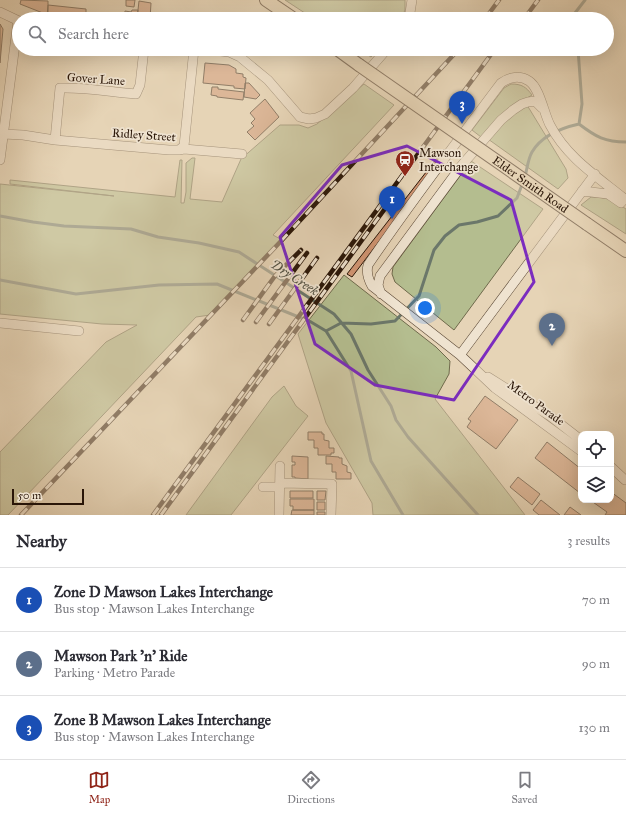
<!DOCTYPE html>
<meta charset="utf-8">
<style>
:root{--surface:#fff;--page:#f2f2f3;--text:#2b2b33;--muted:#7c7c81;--line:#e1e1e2;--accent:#8f2418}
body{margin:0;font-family:"IM FELL Great Primer",serif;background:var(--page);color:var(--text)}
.controls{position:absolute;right:12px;bottom:12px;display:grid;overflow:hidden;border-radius:8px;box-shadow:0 4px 16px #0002}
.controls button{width:36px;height:36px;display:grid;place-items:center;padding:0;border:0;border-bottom:1px solid var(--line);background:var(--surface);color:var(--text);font:20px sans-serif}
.scale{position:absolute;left:12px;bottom:10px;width:72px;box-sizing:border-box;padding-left:4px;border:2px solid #2a1608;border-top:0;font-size:11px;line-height:14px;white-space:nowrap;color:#2a1608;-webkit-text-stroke:3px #efe3d0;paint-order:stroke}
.you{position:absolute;left:425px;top:308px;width:14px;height:14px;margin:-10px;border:3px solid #fff;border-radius:50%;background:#1a73e8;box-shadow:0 0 0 6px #1a73e833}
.badge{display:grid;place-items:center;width:26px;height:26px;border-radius:50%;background:var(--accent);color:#fff;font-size:13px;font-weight:700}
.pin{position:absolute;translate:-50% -33px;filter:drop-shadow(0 1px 2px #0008)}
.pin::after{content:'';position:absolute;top:21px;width:14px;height:12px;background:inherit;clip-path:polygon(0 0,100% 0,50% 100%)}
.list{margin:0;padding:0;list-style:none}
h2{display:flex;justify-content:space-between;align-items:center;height:52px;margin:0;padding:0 16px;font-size:17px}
h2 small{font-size:13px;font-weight:400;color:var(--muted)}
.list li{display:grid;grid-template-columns:26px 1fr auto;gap:12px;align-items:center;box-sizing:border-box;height:64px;padding:0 16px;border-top:1px solid var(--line)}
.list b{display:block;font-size:15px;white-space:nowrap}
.list p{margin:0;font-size:13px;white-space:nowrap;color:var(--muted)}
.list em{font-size:13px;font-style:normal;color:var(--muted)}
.icon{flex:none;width:22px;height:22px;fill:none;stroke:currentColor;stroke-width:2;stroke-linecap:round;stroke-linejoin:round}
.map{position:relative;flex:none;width:626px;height:515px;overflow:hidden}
.search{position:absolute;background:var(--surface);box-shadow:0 4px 16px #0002;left:12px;right:12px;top:12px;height:44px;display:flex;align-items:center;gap:10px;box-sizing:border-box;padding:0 14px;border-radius:22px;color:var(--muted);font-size:15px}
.sheet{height:244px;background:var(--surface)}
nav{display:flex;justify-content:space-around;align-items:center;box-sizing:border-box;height:56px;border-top:1px solid var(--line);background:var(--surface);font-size:11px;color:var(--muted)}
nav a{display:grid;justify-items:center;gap:2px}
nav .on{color:var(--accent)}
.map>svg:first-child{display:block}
.green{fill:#b4bd8f;stroke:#6f6a4c}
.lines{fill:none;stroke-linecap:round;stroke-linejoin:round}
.stream{stroke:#6b776a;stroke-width:3}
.building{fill:#d19573;stroke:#2a1608}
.minor-casing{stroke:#594634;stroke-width:10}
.major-casing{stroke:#2a1608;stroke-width:14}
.minor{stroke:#efe3d0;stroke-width:9}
.major{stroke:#e6d4b7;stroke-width:12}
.rail-casing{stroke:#2a1608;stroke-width:4.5}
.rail{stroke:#efe3d0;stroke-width:3;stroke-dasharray:9;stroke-linecap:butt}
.major-bridge-casing{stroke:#2a1608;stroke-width:14;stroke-linecap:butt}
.major-bridge{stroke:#e6d4b7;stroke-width:12}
.marked{fill:none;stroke:#7b2cbf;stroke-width:3;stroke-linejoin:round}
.labels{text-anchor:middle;stroke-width:3.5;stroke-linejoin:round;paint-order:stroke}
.street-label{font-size:12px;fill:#2a1608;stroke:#efe3d0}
.poi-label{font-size:12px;fill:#2a1608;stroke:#efe3d0;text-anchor:start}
.water-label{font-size:13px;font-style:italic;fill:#504f41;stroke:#efe3d0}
</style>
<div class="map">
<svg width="626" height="515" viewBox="0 0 626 515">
<rect width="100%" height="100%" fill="#e6d4b7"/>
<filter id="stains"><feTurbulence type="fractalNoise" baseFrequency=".005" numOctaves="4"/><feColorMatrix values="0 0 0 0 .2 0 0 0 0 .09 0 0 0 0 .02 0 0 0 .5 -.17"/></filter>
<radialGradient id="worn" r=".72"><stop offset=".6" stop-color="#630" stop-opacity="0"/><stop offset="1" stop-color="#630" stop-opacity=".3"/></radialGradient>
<path class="green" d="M285 0H405V10L401 19H314Z
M359 49H378L371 57Z
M364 84 394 105 273 235 282 240 210 315 196 317 8 515H0V452L106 342 137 325 102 324 0 314V184L114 196 10 184V180L175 197 180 160H182L181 203H184L186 192V163L192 158H195L190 199 222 202 241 159 280 125H299L308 128 317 124Z
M511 84C522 84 526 87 532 95L514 106 481 137 472 130 504 88Z
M527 105 566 169 568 178 558 189 488 139 507 118Z
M471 161 543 209 454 330 395 282 392 274 393 267Z
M591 197C607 197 613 200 626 209V234L581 205Z
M344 275 436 347 450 361 449 374 435 399 525 515H373L372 503 326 423 298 334Z
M284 386 296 406 308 416 231 515H186L272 397Z"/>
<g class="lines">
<path class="stream" d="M576 19 575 13 585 0
M578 49 582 104 579 124
M525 177C527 169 528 159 532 152 542 135 561 128 579 124 596 137 605 142 626 142
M0 216 33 222 64 226 131 229 158 237 199 243 239 252 334 314 351 334 368 370 391 406 396 420 408 437 478 515
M0 280 76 294 159 285 217 284 311 322 326 331 351 371 371 461 403 515
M326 331 341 323 371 324 395 321 419 296 434 250 445 236 459 225 477 222 498 216 517 198 523 182"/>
</g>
<path class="building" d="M21 0 48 1V15L20 4Z
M126 0H135L134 7 126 6Z
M139 1 151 3 150 19H137Z
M48 5 86 9V19L47 17Z
M132 10H138L137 19H124L125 11 131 12Z
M0 24 3 29 0 63Z
M205 63 229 65 236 69V73L243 74V77L246 78 245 89 234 88V86L203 83Z
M245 83H249L260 95 256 99 244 97Z
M212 87H218V89L244 92 243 100 217 97V96L211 95Z
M265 99 279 117 255 140 247 132 254 126 251 123 255 119 250 113Z
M444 149 447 152 352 277 347 274Z
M485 396 518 420 496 449 467 427 471 421 468 419Z
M308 432H322V434H324V440L329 441V448H334V453H331V455H318V448H314V440H308Z
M547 442 581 469 580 493 535 458Z
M292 456 308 457V479L295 478V477H292V465H295V462H292Z
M326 456 339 457V458H342V464L347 466V472L351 473V479H336V472H332V464H326Z
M518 477 540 494 532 505 510 487Z
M290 491H313V498H290Z
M317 491H326L325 500H317Z
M611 492 626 503V515H605L607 512 590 500H611Z
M290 499H314V510H293V506H290Z
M541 500 560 515H539L533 510Z
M317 502H325V510H317Z
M570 507 581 515H564Z
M292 510H314V515H291Z
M317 512H325V515H317Z"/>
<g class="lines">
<g class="minor-casing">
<path id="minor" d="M0 12 19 21
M409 19 412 0
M204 49 229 52 240 57 268 80 300 117 309 119 316 118 325 114 353 88 387 49
M3 134 23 135 55 140 169 150H179L184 149 242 154
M55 140 60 88C85 87 110 92 136 94L140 85 144 49
M179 150 184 146 194 49
M0 160 18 21
M582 191 608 194 621 203
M381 294 378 285 380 276 462 165 501 120 513 110 522 104 528 102 535 101 542 108
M0 323 79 331
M460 355 595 174
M488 377 550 416 581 440
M581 451 495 388 460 355 372 286C368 279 366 273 368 265 410 203 456 143 501 83 509 77 520 75 529 81 540 88 544 114 550 125 567 158 598 177 626 200
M611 467 625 480
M280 483 332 484 331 515
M263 487H280
M279 515 280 466"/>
</g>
<g class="major-casing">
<path id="major" d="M266 0 294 19
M337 49 359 65
M587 224 626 251"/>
</g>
<use href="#minor" class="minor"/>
<use href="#major" class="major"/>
<g class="rail-casing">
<path id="rail" d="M485 19 499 0
M524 19 538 0
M243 320 275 276 301 250
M256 322 307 253
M269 324 317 258
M21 515 282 240 459 49
M153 515 495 49
M161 515 384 210"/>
</g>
<use href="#rail" class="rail"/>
<g class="major-bridge-casing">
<g id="major-bridge">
<path id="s1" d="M359 65 587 224"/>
</g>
</g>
<use href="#major-bridge" class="major-bridge"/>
</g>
<path d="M0 0H626V515H0ZM407 146 511 200 534 282 454 400 375 385 315 344 280 237 342 165Z" fill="#e6d4b7" fill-opacity=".55" fill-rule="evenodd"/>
<path class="marked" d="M407 146 511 200 534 282 454 400 375 385 315 344 280 237 342 165Z"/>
<defs>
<g id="station-pin" transform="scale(1)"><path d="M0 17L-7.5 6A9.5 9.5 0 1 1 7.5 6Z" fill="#8f2418" stroke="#efe3d0"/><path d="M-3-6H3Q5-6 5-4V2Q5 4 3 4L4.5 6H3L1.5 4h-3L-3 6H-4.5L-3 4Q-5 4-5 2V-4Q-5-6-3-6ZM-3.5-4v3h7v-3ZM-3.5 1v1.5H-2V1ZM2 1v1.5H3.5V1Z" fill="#fff"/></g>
</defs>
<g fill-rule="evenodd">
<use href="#station-pin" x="405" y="160"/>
</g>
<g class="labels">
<g class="street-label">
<text transform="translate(96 79) rotate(4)" y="4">Gover Lane</text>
<text transform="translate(144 135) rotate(4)" y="4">Ridley Street</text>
<text dy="4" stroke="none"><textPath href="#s1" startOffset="209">Elder Smith Road</textPath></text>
<text transform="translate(536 403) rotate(36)" y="4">Metro Parade</text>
</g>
<g class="poi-label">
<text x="419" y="157">Mawson<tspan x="419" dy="14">Interchange</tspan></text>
</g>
<g class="water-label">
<text transform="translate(295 277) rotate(33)" y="5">Dry Creek</text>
</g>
</g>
<rect width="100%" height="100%" filter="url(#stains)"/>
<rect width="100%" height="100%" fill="url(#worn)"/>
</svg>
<div class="controls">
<button><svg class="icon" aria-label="locate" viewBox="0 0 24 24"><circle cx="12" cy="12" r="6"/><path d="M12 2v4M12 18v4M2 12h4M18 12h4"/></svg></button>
<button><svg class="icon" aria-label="layers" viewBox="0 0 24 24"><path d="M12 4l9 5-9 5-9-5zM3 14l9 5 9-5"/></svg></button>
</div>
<div class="scale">50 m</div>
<div class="you"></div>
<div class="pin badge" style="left:392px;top:219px;background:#1a4fb4">1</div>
<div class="pin badge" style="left:552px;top:346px;background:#5c6f8a">2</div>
<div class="pin badge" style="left:462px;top:124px;background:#1a4fb4">3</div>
<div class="search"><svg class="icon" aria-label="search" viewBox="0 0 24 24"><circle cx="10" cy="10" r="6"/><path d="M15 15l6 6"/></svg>Search here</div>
</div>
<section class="sheet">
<h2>Nearby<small>3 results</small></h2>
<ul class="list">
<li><span class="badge" style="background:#1a4fb4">1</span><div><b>Zone D Mawson Lakes Interchange</b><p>Bus stop · Mawson Lakes Interchange</p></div><em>70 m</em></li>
<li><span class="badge" style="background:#5c6f8a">2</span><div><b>Mawson Park 'n' Ride</b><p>Parking · Metro Parade</p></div><em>90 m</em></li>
<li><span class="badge" style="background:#1a4fb4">3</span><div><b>Zone B Mawson Lakes Interchange</b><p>Bus stop · Mawson Lakes Interchange</p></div><em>130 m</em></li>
</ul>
</section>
<nav>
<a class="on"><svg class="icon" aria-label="map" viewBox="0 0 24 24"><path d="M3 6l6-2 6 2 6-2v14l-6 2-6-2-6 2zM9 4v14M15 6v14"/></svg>Map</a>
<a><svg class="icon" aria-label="directions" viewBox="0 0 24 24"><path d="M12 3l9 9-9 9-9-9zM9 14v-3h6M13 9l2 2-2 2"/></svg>Directions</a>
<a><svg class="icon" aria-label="saved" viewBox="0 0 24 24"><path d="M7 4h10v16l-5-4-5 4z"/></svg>Saved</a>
</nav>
